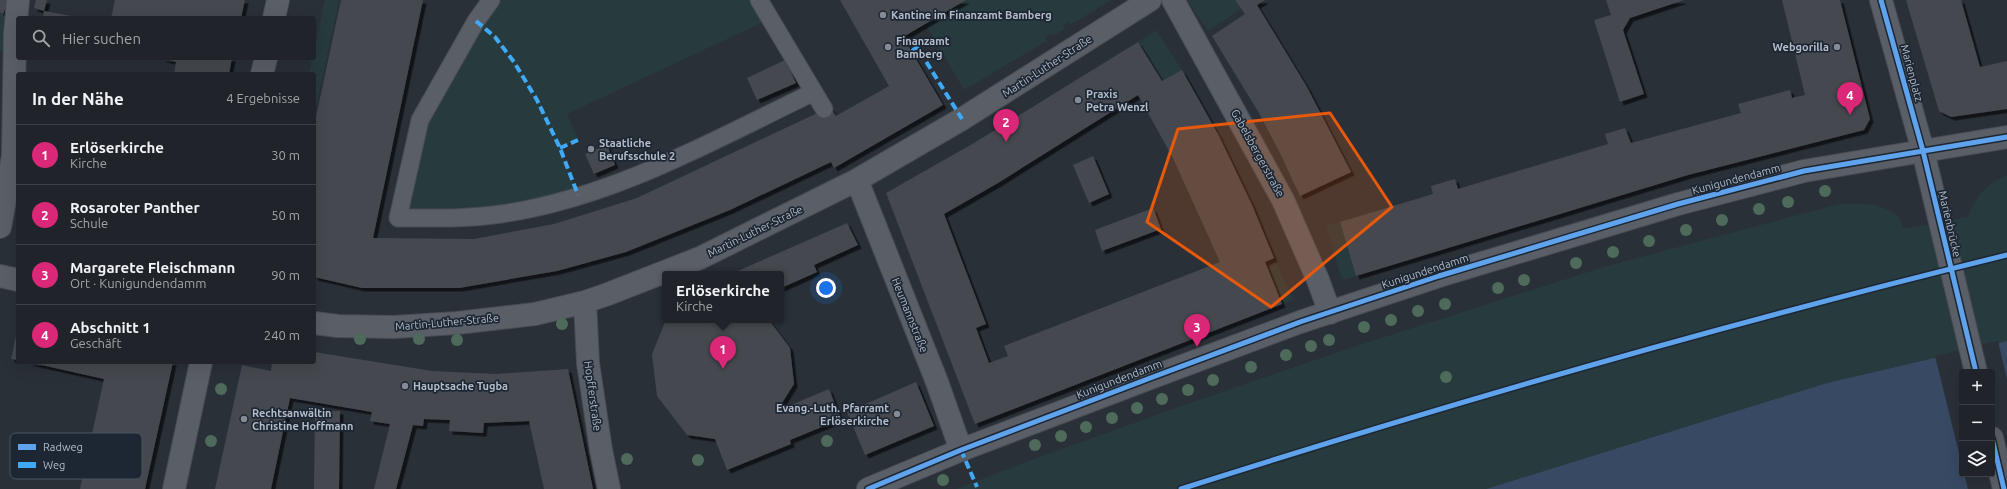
<!DOCTYPE html>
<html lang="de">
<meta charset="utf-8">
<style>
:root{--surface:#20242a;--page:#2d3036;--text:#f1f3f6;--muted:#a2a4a8;--line:#3d4147;--accent:#db2777}
body{margin:0;font-family:Ubuntu,sans-serif;background:var(--page);color:var(--text)}
.controls{position:absolute;right:12px;bottom:12px;display:grid;overflow:hidden;border-radius:4px;box-shadow:0 4px 16px #0002}
.controls button{width:36px;height:36px;display:grid;place-items:center;padding:0;border:0;border-bottom:1px solid var(--line);background:var(--surface);color:var(--text);font:20px sans-serif}
.you{position:absolute;left:826px;top:288px;width:14px;height:14px;margin:-10px;border:3px solid #fff;border-radius:50%;background:#1a73e8;box-shadow:0 0 0 6px #1a73e833}
.badge{display:grid;place-items:center;width:26px;height:26px;border-radius:50%;background:var(--accent);color:#fff;font-size:13px;font-weight:700}
.pin{position:absolute;translate:-50% -33px;filter:drop-shadow(0 1px 2px #0008)}
.pin::after{content:'';position:absolute;top:21px;width:14px;height:12px;background:inherit;clip-path:polygon(0 0,100% 0,50% 100%)}
.popup{position:absolute;left:662px;top:271px;width:122px;height:52px;box-sizing:border-box;display:grid;place-content:center;border-radius:4px;background:var(--surface);filter:drop-shadow(0 1px 3px #0005);font-size:13px;white-space:nowrap;color:var(--muted)}
.popup b{font-size:15px;color:var(--text)}
.popup::after{content:'';position:absolute;left:50%;top:100%;margin-left:-8px;border:8px solid transparent;border-top-color:var(--surface)}
.list{margin:0;padding:0;list-style:none}
h2{display:flex;justify-content:space-between;align-items:center;height:52px;margin:0;padding:0 16px;font-size:17px}
h2 small{font-size:13px;font-weight:400;color:var(--muted)}
.list li{display:grid;grid-template-columns:26px 1fr auto;gap:12px;align-items:center;box-sizing:border-box;height:60px;padding:0 16px;border-top:1px solid var(--line)}
.list b{display:block;font-size:15px;white-space:nowrap}
.list p{margin:0;font-size:13px;white-space:nowrap;color:var(--muted)}
.list em{font-size:13px;font-style:normal;color:var(--muted)}
.icon{flex:none;width:22px;height:22px;fill:none;stroke:currentColor;stroke-width:2;stroke-linecap:round;stroke-linejoin:round}
.map{position:relative;flex:none;width:2007px;height:489px;overflow:hidden}
.search{position:absolute;background:var(--surface);box-shadow:0 4px 16px #0002;left:16px;top:16px;width:300px;height:44px;display:flex;align-items:center;gap:10px;box-sizing:border-box;padding:0 14px;border-radius:4px;color:var(--muted);font-size:15px}
.panel{position:absolute;background:var(--surface);box-shadow:0 4px 16px #0002;left:16px;top:72px;width:300px;height:292px;border-radius:4px}
.map>svg:first-child{display:block}
.green{fill:#273a3e}
.water{fill:#384963;fill-rule:evenodd}
.pier{fill:#2a3038}
.building{fill:#444950;fill-rule:evenodd;filter:url(#shadow)}
.lines{fill:none;stroke-linecap:round;stroke-linejoin:round}
.service-casing{stroke:#484c53;stroke-width:19}
.minor-casing{stroke:#484c53;stroke-width:24}
.tertiary-casing{stroke:#484c53;stroke-width:24}
.service{stroke:#5a5e66;stroke-width:17}
.minor{stroke:#5a5e66;stroke-width:22}
.tertiary{stroke:#5a5e66;stroke-width:22}
.quiet{stroke:#3fa9f5;stroke-width:4;stroke-dasharray:8 4;stroke-linecap:butt}
.cycleway-casing{stroke:#1d2633;stroke-width:8}
.cycleway{stroke:#60a3ed;stroke-width:5}
.tree{fill:#4e6a5a}
.marked{fill:#e8590c;fill-opacity:0.2;stroke:#e8590c;stroke-width:3;stroke-linejoin:round}
.poi-dot{fill:#848b96;stroke:#1d2633;stroke-width:1.5}
.labels{text-anchor:middle;stroke-width:3.5;stroke-linejoin:round;paint-order:stroke}
.poi-label{font-size:11px;font-weight:bold;fill:#b4bcc9;stroke:#1d2633;text-anchor:start}
.street-label{font-size:11px;fill:#b4bcc9;stroke:#1d2633}
.key{fill:#1d2633;stroke:#4a5360;stroke-width:1}
.key-label{font-size:11px;fill:#b4bcc9}
</style>
<div class="map">
<svg width="2007" height="489" viewBox="0 0 2007 489">
<defs>
<filter id="shadow"><feDropShadow dx="3.5" dy="3.5" stdDeviation="0" flood-color="#0009"/></filter>
</defs>
<rect width="100%" height="100%" fill="#2a3038"/>
<path class="green" d="M325 0H339L314 118V74H309L312 58H314V50Z
M491 0H759L770 19 567 114 578 140 560 148 578 195 544 204 398 218 420 120Z
M966 0H1110V1L1070 25 1068 22 1063 26 1065 29 1053 36 1051 33 1045 37 1047 41 964 90 925 23Z
M1187 0H1235L1241 9 1208 31Z
M0 12 7 16V53L0 50Z
M1156 30 1182 70 1162 81 1138 42Z
M2007 175V341L1827 383 1486 489H956L1023 463 1187 404 1350 348 1607 266 1839 204C1857 203 1881 202 1896 215 1900 218 1902 224 1904 229L1968 217C1976 196 1986 184 2007 175Z
M1340 222 1356 276 1342 280 1326 226Z
M1277 264 1293 300 1282 304 1267 268Z"/>
<path class="water" d="M2007 341V489H1486L1827 383ZM1962 372H1992V474H1962Z"/>
<path class="pier" d="M1998 341 2007 379V489H1968L1964 474H1992V372H1962V465L1935 356Z"/>
<path class="building" d="M0 0H9L3 14 0 12Z
M36 0H47L44 11 34 8Z
M115 0H245L241 18H111Z
M341 0H423L373 238 474 239 554 224 637 198 830 107 836 116 889 86 840 0H966L903 37 943 105 834 168 831 162 730 210 626 252 557 271 459 288H362L314 277V126Z
M1235 0H1265L1257 5 1307 87 1351 172 1300 196 1280 153 1259 113 1212 36 1245 14Z
M1606 0H1684L1630 18 1623 30 1644 94 1620 102 1594 20 1611 15Z
M1782 0H1840L1870 119 1864 130 1688 175 1356 276 1340 222 1433 194 1431 186 1455 179 1458 189 1608 144 1605 134 1625 128 1631 143 1741 113 1738 104 1790 90 1792 98 1805 95Z
M1906 0H1961L1980 67 2007 61V109L1951 117 1939 111Z
M44 11 77 17V18H43Z
M1138 42 1162 81 1182 70 1219 136 1252 205 1274 258 1265 262 1282 304 975 424 886 193 974 143ZM1138 95 1173 158 1220 262 1004 346 1008 356 989 363 976 328 986 324 944 214 998 183Z
M161 58H232L229 74H174L176 62Z
M785 60 796 83 757 100 747 78Z
M607 145 615 165 594 174 585 154Z
M1093 156 1109 194 1089 203 1073 165Z
M1153 208 1161 229 1102 251 1095 230Z
M847 223 858 245 814 265 817 272 781 288V274H731Z
M666 320H769L790 348 794 384 777 411 829 389 841 419 790 440 791 444 727 470 715 439 687 435 657 396 652 354Z
M17 331H18V360L11 359Z
M314 352 432 371 496 374 568 369 593 489H544L529 421 484 423 483 433 449 431 450 420 424 419 423 426 413 425 396 489H374L390 424 370 421 372 412 290 398 271 489H215L242 365 271 371 272 362H314Z
M28 362H173L145 489H80L104 379Z
M916 382 934 426 865 455 847 412Z
M315 411H340L339 489H314Z"/>
<g class="lines">
<g class="service-casing">
<path id="service" d="M491 0 476 21 420 120 398 218C433 218 467 219 501 214 613 198 714 140 814 92
M759 0 824 109"/>
</g>
<g class="minor-casing">
<path id="minor" d="M1173 0 1283 200 1318 280 1330 313
M274 18 278 0
M262 74 266 58
M857 180 937 382 961 450
M0 227 13 156 15 34 18 0
M0 276 18 280
M585 302 588 363 601 450 609 489
M314 323 338 326 394 327 457 323 535 314 585 302 608 294 700 258 857 180 962 119 1150 0
M174 489 201 362
M868 489 961 450 1153 377 1300 322 1439 276 1678 204 1804 171 1923 151"/>
</g>
<g class="tertiary-casing">
<path id="tertiary" d="M1881 0 1923 151 1976 372
M1923 151 2007 137
M1992 438 2004 489"/>
</g>
<use href="#service" class="service"/>
<use href="#minor" class="minor"/>
<use href="#tertiary" class="tertiary"/>
<path class="quiet" d="M476 21 495 37 514 62 537 100 560 148 578 195
M912 51 917 47 962 119
M560 148 578 140
M961 450 977 487"/>
<g class="cycleway-casing">
<path id="cycleway" d="M1881 0 1923 151 1976 372
M1992 438 2004 489
M868 489 961 450 1153 377 1300 322 1439 276 1678 204 1804 171 2007 137
M1181 489C1454 402 1729 323 2007 255"/>
</g>
<use href="#cycleway" class="cycleway"/>
</g>
<g class="tree">
<circle cx="1825" cy="191" r="6"/>
<circle cx="1788" cy="202" r="6"/>
<circle cx="1759" cy="209" r="6"/>
<circle cx="1722" cy="220" r="6"/>
<circle cx="1686" cy="230" r="6"/>
<circle cx="1649" cy="241" r="6"/>
<circle cx="1613" cy="252" r="6"/>
<circle cx="1576" cy="263" r="6"/>
<circle cx="1524" cy="280" r="6"/>
<circle cx="1498" cy="288" r="6"/>
<circle cx="1445" cy="304" r="6"/>
<circle cx="1418" cy="311" r="6"/>
<circle cx="1391" cy="320" r="6"/>
<circle cx="562" cy="324" r="6"/>
<circle cx="1364" cy="327" r="6"/>
<circle cx="360" cy="339" r="6"/>
<circle cx="419" cy="339" r="6"/>
<circle cx="457" cy="340" r="6"/>
<circle cx="1329" cy="340" r="6"/>
<circle cx="1311" cy="346" r="6"/>
<circle cx="1286" cy="355" r="6"/>
<circle cx="1251" cy="367" r="6"/>
<circle cx="1446" cy="377" r="6"/>
<circle cx="1213" cy="380" r="6"/>
<circle cx="221" cy="389" r="6"/>
<circle cx="1188" cy="390" r="6"/>
<circle cx="1162" cy="399" r="6"/>
<circle cx="1137" cy="408" r="6"/>
<circle cx="1112" cy="418" r="6"/>
<circle cx="1086" cy="427" r="6"/>
<circle cx="1061" cy="436" r="6"/>
<circle cx="211" cy="441" r="6"/>
<circle cx="827" cy="441" r="6"/>
<circle cx="1035" cy="445" r="6"/>
<circle cx="627" cy="459" r="6"/>
<circle cx="698" cy="460" r="6"/>
<circle cx="943" cy="480" r="6"/>
</g>
<path class="marked" d="M1330 113 1392 207 1271 307 1147 222 1178 129Z"/>
<g class="poi-dot">
<circle cx="883" cy="15" r="4"/>
<circle cx="888" cy="47" r="4"/>
<circle cx="1837" cy="47" r="4"/>
<circle cx="1078" cy="100" r="4"/>
<circle cx="591" cy="149" r="4"/>
<circle cx="405" cy="386" r="4"/>
<circle cx="897" cy="414" r="4"/>
<circle cx="244" cy="419" r="4"/>
</g>
<g class="labels">
<g class="poi-label">
<text x="891" y="19">Kantine im Finanzamt Bamberg</text>
<text x="896" y="45">Finanzamt<tspan x="896" dy="13">Bamberg</tspan></text>
<text x="1829" y="51" text-anchor="end">Webgorilla</text>
<text x="1086" y="98">Praxis<tspan x="1086" dy="13">Petra Wenzl</tspan></text>
<text x="599" y="147">Staatliche<tspan x="599" dy="13">Berufsschule 2</tspan></text>
<text x="413" y="390">Hauptsache Tugba</text>
<text x="889" y="412" text-anchor="end">Evang.-Luth. Pfarramt<tspan x="889" dy="13">Erlöserkirche</tspan></text>
<text x="252" y="417">Rechtsanwältin<tspan x="252" dy="13">Christine Hoffmann</tspan></text>
</g>
<g class="street-label">
<text transform="translate(1047 66) rotate(-33)" y="4">Martin-Luther-Straße</text>
<text transform="translate(1912 73) rotate(75)" y="4">Marienplatz</text>
<text transform="translate(1258 153) rotate(61)" y="4">Gabelsbergerstraße</text>
<text transform="translate(1736 179) rotate(-15)" y="4">Kunigundendamm</text>
<text transform="translate(1950 224) rotate(77)" y="4">Marienbrücke</text>
<text transform="translate(755 231) rotate(-26)" y="4">Martin-Luther-Straße</text>
<text transform="translate(1425 271) rotate(-18)" y="4">Kunigundendamm</text>
<text transform="translate(910 315) rotate(68)" y="4">Heumannstraße</text>
<text transform="translate(447 322) rotate(-5)" y="4">Martin-Luther-Straße</text>
<text transform="translate(1119 379) rotate(-21)" y="4">Kunigundendamm</text>
<text transform="translate(593 396) rotate(82)" y="4">Hopfferstraße</text>
</g>
</g>
<rect x="10" y="433" width="132" height="46" rx="6" class="key"/>
<rect x="18" y="444" width="18" height="6" fill="#60a3ed"/>
<rect x="18" y="462" width="18" height="6" fill="#3fa9f5"/>
<g class="key-label">
<text x="43" y="451">Radweg</text>
<text x="43" y="469">Weg</text>
</g>
</svg>
<div class="controls">
<button>+</button>
<button>−</button>
<button><svg class="icon" aria-label="layers" viewBox="0 0 24 24"><path d="M12 4l9 5-9 5-9-5zM3 14l9 5 9-5"/></svg></button>
</div>
<div class="you"></div>
<div class="pin badge" style="left:723px;top:369px">1</div>
<div class="popup"><b>Erlöserkirche</b>Kirche</div>
<div class="pin badge" style="left:1006px;top:142px">2</div>
<div class="pin badge" style="left:1197px;top:347px">3</div>
<div class="pin badge" style="left:1850px;top:115px">4</div>
<div class="search"><svg class="icon" aria-label="search" viewBox="0 0 24 24"><circle cx="10" cy="10" r="6"/><path d="M15 15l6 6"/></svg>Hier suchen</div>
<section class="panel">
<h2>In der Nähe<small>4 Ergebnisse</small></h2>
<ul class="list">
<li><span class="badge">1</span><div><b>Erlöserkirche</b><p>Kirche</p></div><em>30 m</em></li>
<li><span class="badge">2</span><div><b>Rosaroter Panther</b><p>Schule</p></div><em>50 m</em></li>
<li><span class="badge">3</span><div><b>Margarete Fleischmann</b><p>Ort · Kunigundendamm</p></div><em>90 m</em></li>
<li><span class="badge">4</span><div><b>Abschnitt 1</b><p>Geschäft</p></div><em>240 m</em></li>
</ul>
</section>
</div>
